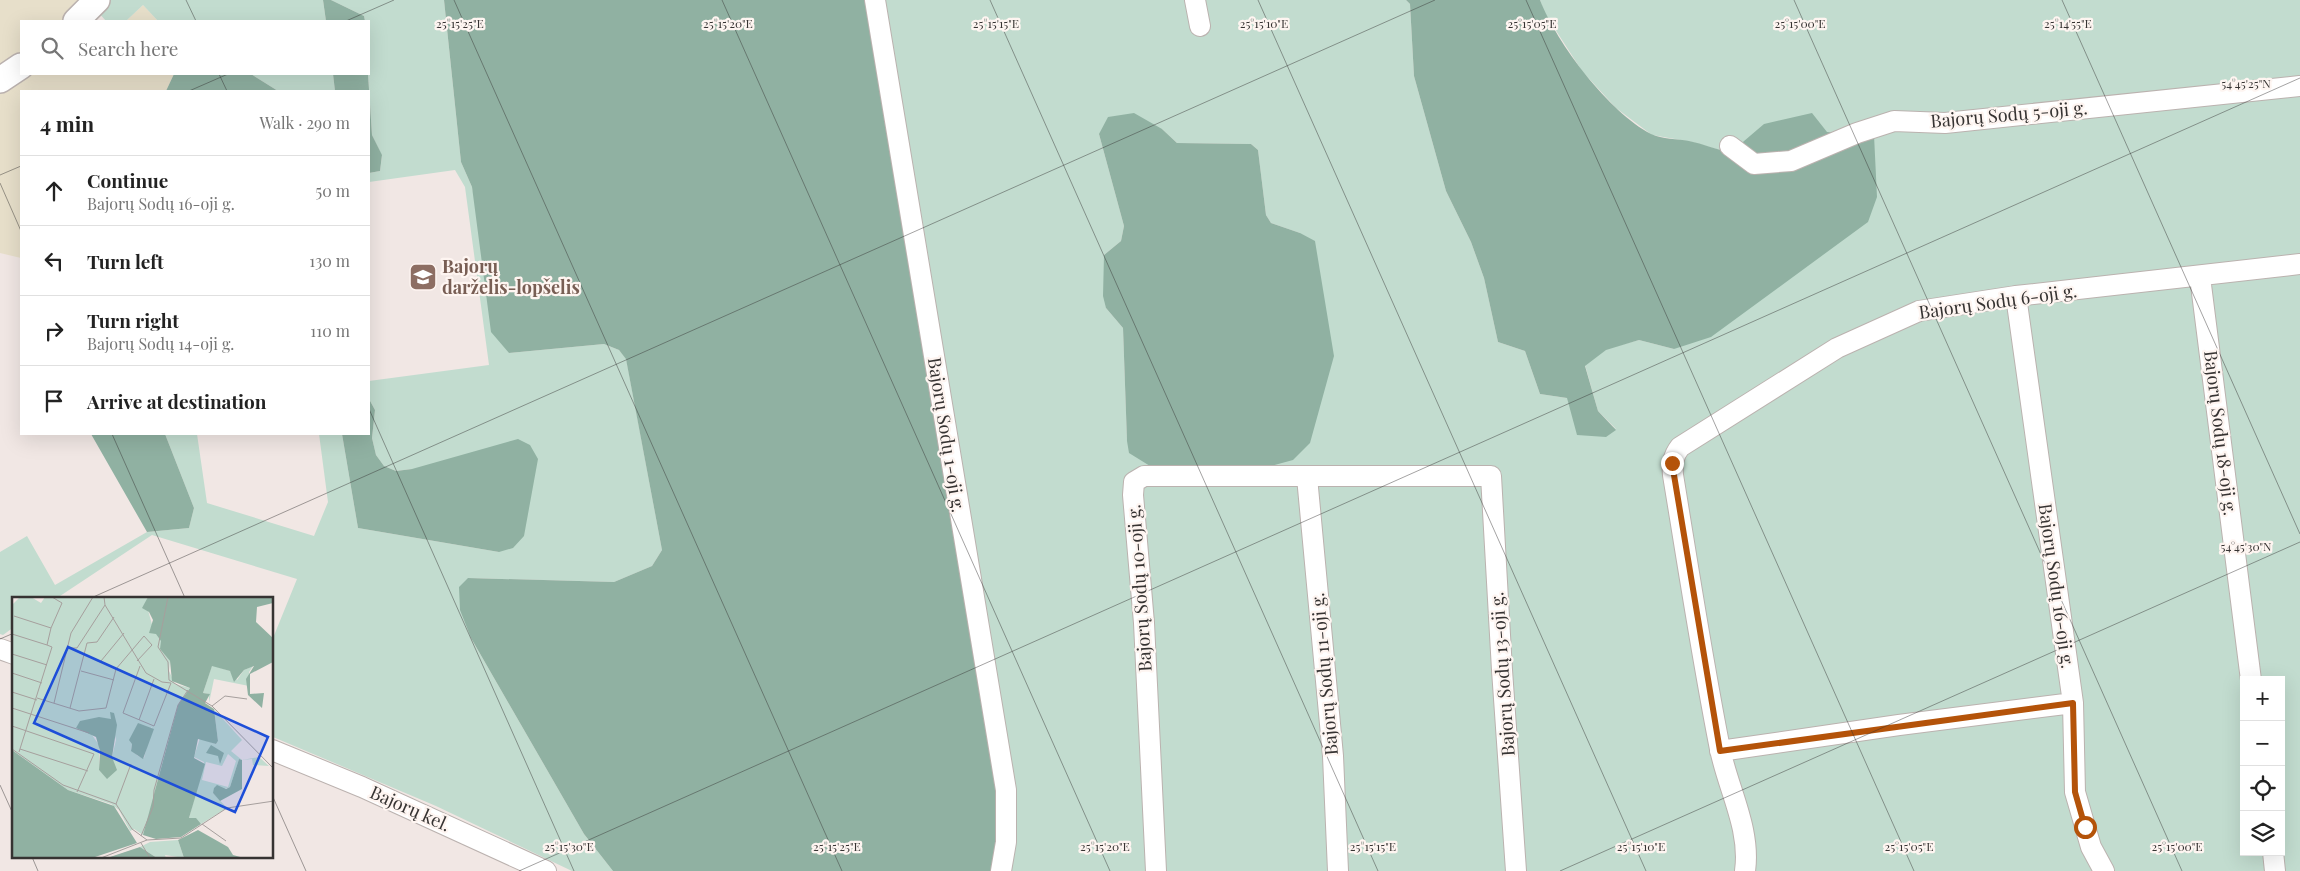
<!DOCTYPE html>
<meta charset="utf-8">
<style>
:root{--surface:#fff;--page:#f6f6f6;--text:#222;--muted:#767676;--line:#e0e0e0}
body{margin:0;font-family:"Playfair Display",serif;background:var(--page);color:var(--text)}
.controls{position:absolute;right:15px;bottom:15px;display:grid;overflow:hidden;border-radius:0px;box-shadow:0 5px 20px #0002}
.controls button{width:45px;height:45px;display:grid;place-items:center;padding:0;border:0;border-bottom:1px solid var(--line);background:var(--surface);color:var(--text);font:25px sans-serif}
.stop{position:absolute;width:15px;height:15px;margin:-11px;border:4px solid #b45309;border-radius:50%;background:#fff}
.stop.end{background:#b45309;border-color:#fff;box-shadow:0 1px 5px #0008}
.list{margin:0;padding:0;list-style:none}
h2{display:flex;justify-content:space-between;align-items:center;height:65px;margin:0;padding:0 20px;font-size:21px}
h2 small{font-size:16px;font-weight:400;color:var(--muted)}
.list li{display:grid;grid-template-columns:32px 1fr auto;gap:15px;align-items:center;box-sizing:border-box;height:70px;padding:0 20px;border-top:1px solid var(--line)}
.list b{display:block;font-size:19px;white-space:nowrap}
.list p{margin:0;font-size:16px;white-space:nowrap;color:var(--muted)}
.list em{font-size:16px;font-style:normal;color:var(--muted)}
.icon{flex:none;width:28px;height:28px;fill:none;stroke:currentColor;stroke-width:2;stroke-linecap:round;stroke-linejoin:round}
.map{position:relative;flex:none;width:2300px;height:871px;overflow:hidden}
.search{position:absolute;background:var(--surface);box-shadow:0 5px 20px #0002;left:20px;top:20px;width:350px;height:55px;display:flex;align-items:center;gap:12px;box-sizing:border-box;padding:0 18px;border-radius:0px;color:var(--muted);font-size:19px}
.panel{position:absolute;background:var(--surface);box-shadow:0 5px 20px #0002;left:20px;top:90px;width:350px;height:345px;border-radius:0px}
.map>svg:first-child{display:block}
.industrial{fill:#e7dfca}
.green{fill:#c2dccf;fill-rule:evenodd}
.forest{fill:#90b1a2}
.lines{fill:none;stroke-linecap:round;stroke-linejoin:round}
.minor-casing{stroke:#bbb2af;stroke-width:22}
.tertiary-casing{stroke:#bbb2af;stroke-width:28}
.minor{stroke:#fff;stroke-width:20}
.tertiary{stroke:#fff;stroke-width:25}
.route{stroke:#b45309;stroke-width:6}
.ticks{fill:none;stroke:#363332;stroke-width:1;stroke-opacity:0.45}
.labels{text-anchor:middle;stroke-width:4.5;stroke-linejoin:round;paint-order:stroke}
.street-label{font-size:18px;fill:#363332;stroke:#fef5f1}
.education-label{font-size:18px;font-weight:bold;fill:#785e54;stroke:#fef5f1;text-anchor:start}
.inset-road{fill:none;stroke:#a69f9d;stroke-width:1}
.view{fill:#1d4ed8;fill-opacity:0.15;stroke:#1d4ed8;stroke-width:2.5}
.inset-edge{fill:none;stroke:#363332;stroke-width:2.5}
.ticks-label{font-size:12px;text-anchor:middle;fill:#363332;stroke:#fef5f1;stroke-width:4.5;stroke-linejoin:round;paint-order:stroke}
</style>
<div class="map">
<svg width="2300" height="871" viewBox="0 0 2300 871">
<rect width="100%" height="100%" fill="#f1e7e4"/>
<path class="industrial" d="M0 0H86L63 21H21V54L0 69Z
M143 5 158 21H126Z
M25 74H174L166 91H21V258L0 253V93Z"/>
<path class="green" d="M110 0H323L326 21H158L143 5 126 21H106L98 12Z
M331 0H444L461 162 472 187 509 353 604 344 619 350 626 358 662 550 652 566 614 582 469 578 471 638 584 834 613 871H572L436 806 273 737V638L297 579 152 535 57 598H14V627L3 635 0 634V552L27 536 55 585 147 532 189 528 194 508 165 434H197L207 503 314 536 328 502 319 434H342L358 528 499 552 412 469 396 471 384 466 376 455 372 438 375 410 369 399V381L489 365 465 187 455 170 369 182V173L380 171 382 156 372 135 368 74 369 21H365L364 16Z
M867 0H1406L1410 4 1414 76 1446 191 1471 242 1484 278 1498 342 1525 351 1540 394 1567 398 1616 429 1598 411 1585 365 1606 349 1639 340 1674 349 1874 135 1827 132 1730 153 1692 142 1652 135 1616 108 1582 71 1544 12 1540 0H2300V871H995ZM1162 129 1177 143 1251 144 1258 150 1266 215 1271 223 1300 233 1127 441 1123 328 1106 308 1104 255 1121 241 1124 226 1099 134ZM2244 680H2281V852H2244Z
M251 74H333L335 91H278Z"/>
<path class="forest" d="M323 0H331L364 16 365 21H326Z
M444 0H867L1000 792 995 871H613L584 834 471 638 460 610 459 587 468 578 614 582 652 566 662 550 626 359 619 350 604 344 509 353 491 332 472 187 461 162Z
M1406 0H1540C1557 44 1609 112 1651 134 1662 139 1678 139 1689 141 1703 144 1716 149 1730 153L1764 124 1812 113 1827 132 1874 135 1877 197 1868 222 1711 337 1674 349 1639 340 1606 350 1585 366 1598 411 1616 430 1606 437 1577 435 1567 398 1540 394 1525 351 1498 342 1484 278 1471 242 1446 191 1414 76 1410 4Z
M174 74H251L278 91H166Z
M333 74H368L372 135 382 155 380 171 369 173V91H335Z
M1134 113 1162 129 1177 143 1251 144 1258 150 1266 215 1271 223 1300 233 1315 241 1334 356 1310 443 1293 460 1267 467 1150 466 1129 453 1127 441 1123 328 1106 308 1103 296 1104 255 1121 241 1124 226 1099 134 1108 117Z
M369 399 375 410 372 438 376 455 384 466 396 471 412 469 518 439 530 445 538 459 524 536 513 548 499 552 358 528 342 434H369Z
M91 434H165L194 508 189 528 147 532Z"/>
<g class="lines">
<g class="minor-casing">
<path id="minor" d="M875 0 1006 790V842L1001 871
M1195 0 1200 26
M1730 146 1754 164 1791 161 1857 133 1894 121 1945 123 2300 86
M2200 277 2251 680
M2016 296 2073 703 2075 792 2091 847 2104 871
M1307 477 1333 756 1338 871
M0 649 14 654
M272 750 362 787 546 871
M1720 751 1899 725 2073 703
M2273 852 2275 871
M1156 871 1144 623 1133 495 1134 482 1144 476H1491L1502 670 1516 871
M1745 871C1751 829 1728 789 1720 749 1702 658 1688 566 1673 475 1672 464 1673 456 1680 447L1837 348 1919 311 2016 296 2300 264"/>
</g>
<g class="tertiary-casing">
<path id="tertiary" d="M76 21 97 0
M0 80 21 66"/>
</g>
<use href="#minor" class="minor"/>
<use href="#tertiary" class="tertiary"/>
</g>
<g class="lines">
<path class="route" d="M1672 463 1720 751 2073 703 2075 792 2085 827"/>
</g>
<path class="ticks" d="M186 0 196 21M454 0 842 871M722 0 1110 871M990 0 1378 871M1258 0 1646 871M1526 0 1914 871M1794 0 2182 871M2062 0 2300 534M346 21 394 0M219 74 227 91M189 91 228 74M0 175 21 166M0 183 21 231M369 409 574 871M112 434 185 598M91 598 1435 0M0 639 14 633M0 785 14 816M272 795 306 871M32 857 38 871M519 871 2300 78M1560 871 2300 542"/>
<defs>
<g id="school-square" transform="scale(1.4375)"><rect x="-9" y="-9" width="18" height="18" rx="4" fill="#8d6e63" stroke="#fef5f1"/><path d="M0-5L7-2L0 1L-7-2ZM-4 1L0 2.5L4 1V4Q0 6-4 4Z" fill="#fff"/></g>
</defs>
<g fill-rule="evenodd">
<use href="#school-square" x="423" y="277"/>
</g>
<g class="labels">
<g class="street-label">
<text transform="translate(2009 115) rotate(-5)" y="6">Bajorų Sodų 5-oji g.</text>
<text transform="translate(1998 302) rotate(-8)" y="6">Bajorų Sodų 6-oji g.</text>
<text transform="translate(2220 433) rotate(83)" y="6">Bajorų Sodų 18-oji g.</text>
<text transform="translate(946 435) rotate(81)" y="6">Bajorų Sodų 1-oji g.</text>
<text transform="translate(2056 586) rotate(82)" y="6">Bajorų Sodų 16-oji g.</text>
<text transform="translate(1140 588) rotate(-94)" y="6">Bajorų Sodų 10-oji g.</text>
<text transform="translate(1325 674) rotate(-95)" y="6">Bajorų Sodų 11-oji g.</text>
<text transform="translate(1503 674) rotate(-94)" y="6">Bajorų Sodų 13-oji g.</text>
<text transform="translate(410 809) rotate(24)" y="6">Bajorų kel.</text>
</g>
<g class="education-label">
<text x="442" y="273">Bajorų<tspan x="442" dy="21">darželis-lopšelis</tspan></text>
</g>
</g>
<g transform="translate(12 597)">
<rect width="261" height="261" fill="#f1e7e4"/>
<path d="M8 0H19L29 6 33 0H136L134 6 141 31 150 44V54L158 64 157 74 163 87 178 91 166 108 144 190 142 210 131 238 122 232 118 234 107 213 99 207 56 193 0 153V8ZM99 118 104 143 100 160 102 167 96 181 87 173V148L78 135 93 122H99ZM140 130 132 161 126 159 119 153 120 147ZM200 68 218 74 225 83 232 73 241 69 237 75V89L202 82 197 106V97L191 96ZM202 112 230 143 219 154 230 163 247 160 257 169 241 168 240 162 230 163 227 162 218 190 201 196 215 211 189 227 177 221 192 165 182 160 188 141 204 147 206 144ZM216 157 224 164 216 190 190 183 194 165 210 169ZM166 243 172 261 153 258 154 261H145L128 250 138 245Z" fill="#c2dccf" fill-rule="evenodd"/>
<path d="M136 0H261V6L245 10 244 25 262 42 261 65 238 77V97L252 96 250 111 236 98 234 82 242 69 232 73 222 85 218 74 200 69 191 96 198 97 193 106 202 112 206 144 204 147 186 142 182 161 193 167 177 221H184L189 227 169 240 144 242 131 238 166 108 178 91 160 84 158 64 148 52 149 44 144 37 137 36 141 23 137 15 130 11ZM98 115 102 116 105 128 100 160 105 173 95 182 87 173 88 154 84 140 64 131 68 124 87 120 99 122ZM126 126 142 132 131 162 119 154 120 147 117 143ZM199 148 212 156 208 167 206 159 194 156ZM0 153 56 193 102 209 125 246 80 261H0ZM227 162 230 163V192L208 204 201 196 202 191 205 188 214 192 218 190ZM186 233 216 250 221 258 232 261H172L166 243ZM128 250 145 261H95Z" fill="#90b1a2"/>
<path class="inset-road" d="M92 0 93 8 134 76 150 85 159 86M156 0 146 50 156 65 157 83 200 109 262 172M2 19 39 31M0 37 35 48M58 51H65L93 8M0 57 35 68M89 64 112 36M128 69 111 116 142 129 159 86M69 74 102 83M0 76 30 86M0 95 25 103M25 101 67 114 94 111 104 72 132 39 140 48 125 64M42 106 59 36 81 0M200 109 213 99 235 102M0 111 77 136M58 111 75 46 85 45 102 20M127 123 142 82M0 129 82 157 65 195M0 152 51 188 104 207 120 232 135 243 169 241 215 211 262 204M8 152 76 174M7 155 40 50 35 48 39 31 50 6 40 0M104 207 119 167M190 227 214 244M129 239 141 210 142 193 166 108 176 93M129 246 138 261M89 261 135 243"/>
<path class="view" d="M56 50 256 140 223 215 22 126Z"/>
<rect width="261" height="261" class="inset-edge"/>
</g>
<g class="ticks-label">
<text x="460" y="28">25°15'25"E</text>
<text x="728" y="28">25°15'20"E</text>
<text x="996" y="28">25°15'15"E</text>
<text x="1264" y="28">25°15'10"E</text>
<text x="1532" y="28">25°15'05"E</text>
<text x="1800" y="28">25°15'00"E</text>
<text x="2068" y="28">25°14'55"E</text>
<text x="2246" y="88">54°45'25"N</text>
<text x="2246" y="551">54°45'30"N</text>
<text x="569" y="851">25°15'30"E</text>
<text x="837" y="851">25°15'25"E</text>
<text x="1105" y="851">25°15'20"E</text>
<text x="1373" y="851">25°15'15"E</text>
<text x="1641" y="851">25°15'10"E</text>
<text x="1909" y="851">25°15'05"E</text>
<text x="2177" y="851">25°15'00"E</text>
</g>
</svg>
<div class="controls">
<button>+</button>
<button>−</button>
<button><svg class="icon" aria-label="locate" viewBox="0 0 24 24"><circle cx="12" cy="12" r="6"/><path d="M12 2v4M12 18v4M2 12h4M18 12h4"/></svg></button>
<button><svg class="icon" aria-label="layers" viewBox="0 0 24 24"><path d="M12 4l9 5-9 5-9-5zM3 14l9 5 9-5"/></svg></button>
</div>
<div class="stop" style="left:2085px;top:827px"></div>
<div class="stop end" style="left:1672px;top:463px"></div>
<div class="search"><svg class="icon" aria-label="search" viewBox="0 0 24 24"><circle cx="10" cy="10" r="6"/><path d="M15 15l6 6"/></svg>Search here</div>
<section class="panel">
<h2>4 min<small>Walk · 290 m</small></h2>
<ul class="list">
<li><svg class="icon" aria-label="ahead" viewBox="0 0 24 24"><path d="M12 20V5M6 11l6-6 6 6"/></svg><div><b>Continue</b><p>Bajorų Sodų 16-oji g.</p></div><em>50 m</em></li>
<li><svg class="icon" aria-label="left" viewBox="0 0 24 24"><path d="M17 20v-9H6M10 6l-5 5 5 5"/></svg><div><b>Turn left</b></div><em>130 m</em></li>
<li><svg class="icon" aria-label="right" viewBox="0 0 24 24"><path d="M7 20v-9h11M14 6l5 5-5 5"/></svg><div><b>Turn right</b><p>Bajorų Sodų 14-oji g.</p></div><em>110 m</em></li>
<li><svg class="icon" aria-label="arrive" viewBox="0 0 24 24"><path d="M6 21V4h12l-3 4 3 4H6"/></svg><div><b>Arrive at destination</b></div></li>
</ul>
</section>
</div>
